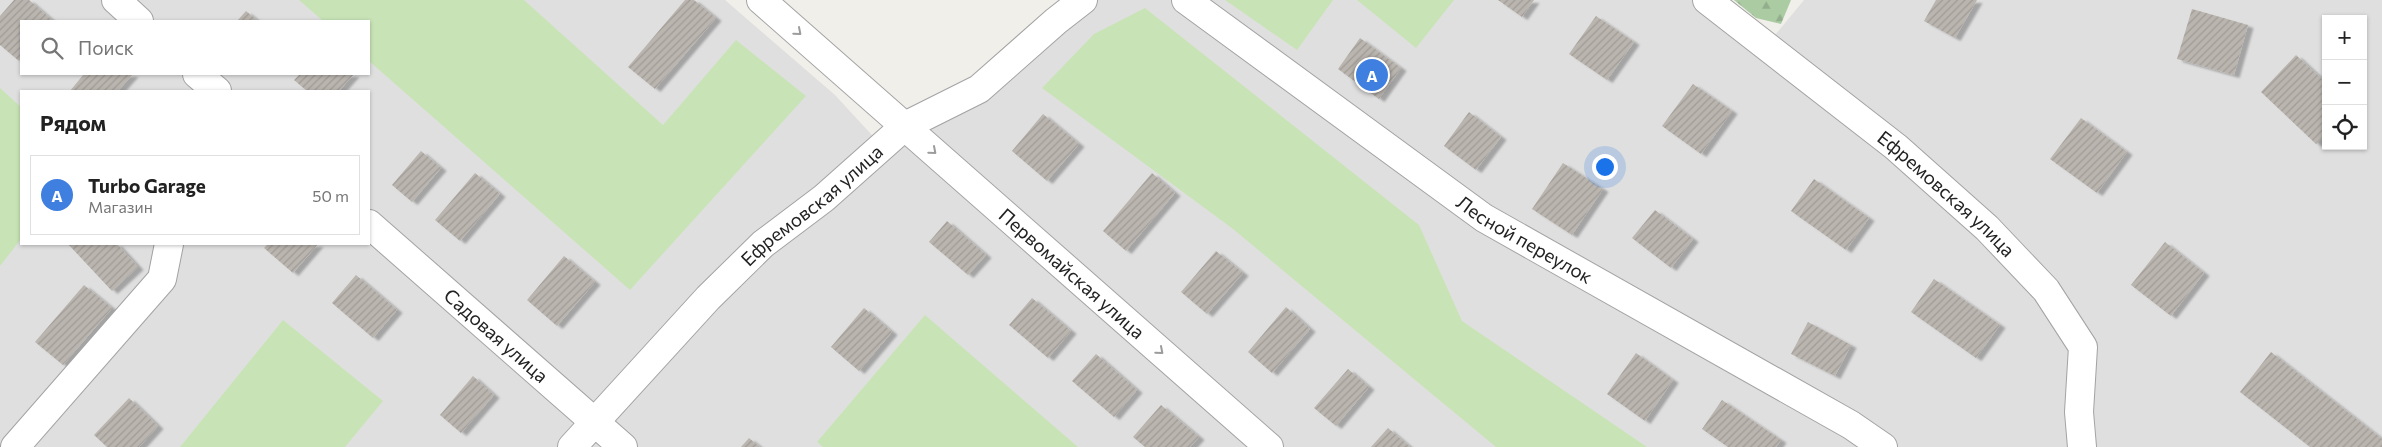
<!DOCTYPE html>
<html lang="ru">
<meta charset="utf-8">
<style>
:root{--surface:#fff;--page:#f6f6f6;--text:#222;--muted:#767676;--line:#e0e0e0;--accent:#b45309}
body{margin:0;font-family:Commissioner,sans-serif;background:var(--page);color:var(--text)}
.controls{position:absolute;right:15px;top:15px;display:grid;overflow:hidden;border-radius:0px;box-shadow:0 1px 4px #0004}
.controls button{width:45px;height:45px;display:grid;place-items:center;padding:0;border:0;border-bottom:1px solid var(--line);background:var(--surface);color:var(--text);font:25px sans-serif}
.you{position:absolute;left:1604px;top:166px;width:18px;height:18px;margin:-12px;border:4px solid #fff;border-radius:50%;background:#1a73e8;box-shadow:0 0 0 8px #1a73e833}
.badge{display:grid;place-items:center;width:32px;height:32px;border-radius:50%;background:var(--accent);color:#fff;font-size:16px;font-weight:700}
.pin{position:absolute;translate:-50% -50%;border:2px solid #fff;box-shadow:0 1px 5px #0006}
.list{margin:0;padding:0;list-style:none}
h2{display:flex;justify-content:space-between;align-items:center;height:65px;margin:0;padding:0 20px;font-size:21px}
h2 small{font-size:16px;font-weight:400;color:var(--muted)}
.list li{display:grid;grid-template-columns:32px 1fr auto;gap:15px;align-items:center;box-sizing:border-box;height:80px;margin:0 10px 10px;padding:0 10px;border:1px solid var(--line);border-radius:0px}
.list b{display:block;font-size:19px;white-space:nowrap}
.list p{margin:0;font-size:16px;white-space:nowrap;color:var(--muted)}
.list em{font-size:16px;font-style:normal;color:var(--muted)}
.icon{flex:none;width:28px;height:28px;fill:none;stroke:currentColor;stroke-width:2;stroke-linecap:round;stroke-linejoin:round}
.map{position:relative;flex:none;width:2382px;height:447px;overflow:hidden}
.search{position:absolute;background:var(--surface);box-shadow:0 1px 4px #0004;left:20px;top:20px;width:350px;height:55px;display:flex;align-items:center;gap:12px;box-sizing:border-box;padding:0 18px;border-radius:0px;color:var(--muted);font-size:19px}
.panel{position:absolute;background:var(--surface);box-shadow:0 1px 4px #0004;left:20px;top:90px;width:350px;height:155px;border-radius:0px}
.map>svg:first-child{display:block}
.residential{fill:#e0dfdf;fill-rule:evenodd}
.forest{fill:url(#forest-firs)}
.garden{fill:#c8e4b6}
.building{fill:url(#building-hatch);filter:url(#shadow)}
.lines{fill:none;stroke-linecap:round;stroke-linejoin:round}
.minor-casing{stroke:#a3a3a3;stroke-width:30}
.minor{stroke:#fff;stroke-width:28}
.oneway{stroke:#9c9c9c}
.labels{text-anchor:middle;stroke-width:4;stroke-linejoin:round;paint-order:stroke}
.street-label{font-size:19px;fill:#222;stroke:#fff}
</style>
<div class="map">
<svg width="2382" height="447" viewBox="0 0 2382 447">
<defs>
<pattern id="forest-firs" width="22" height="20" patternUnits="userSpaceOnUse" patternTransform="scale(1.25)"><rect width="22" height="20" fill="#abcba3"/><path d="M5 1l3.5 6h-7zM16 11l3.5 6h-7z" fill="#93ae8c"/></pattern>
<pattern id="building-hatch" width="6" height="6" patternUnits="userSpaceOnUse" patternTransform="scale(1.25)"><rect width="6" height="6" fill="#bab5af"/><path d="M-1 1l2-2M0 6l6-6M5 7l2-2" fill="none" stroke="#a09b96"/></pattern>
<filter id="shadow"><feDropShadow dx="5.5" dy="3" stdDeviation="1" flood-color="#0004"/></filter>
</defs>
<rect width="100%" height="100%" fill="#f1efea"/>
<path class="residential" d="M0 0H725L835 95 882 146 1083 0H1707L1766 46 1804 0H2382V447H0ZM2326 19H2363V146H2326ZM21 21H369V74H21ZM21 91H369V244H21Z"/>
<path class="forest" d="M1734 0H1791L1781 24 1756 18Z"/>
<path class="garden" d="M299 0H524L663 125 736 40 806 96 630 290 369 61V21H323Z
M1225 0H1333L1297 50Z
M1357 0H1454L1416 48Z
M1145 8 1419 225 1462 321 1647 447H1496L1233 229 1042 88 1094 34Z
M0 88 21 107V239L0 266Z
M925 315 1078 447H823L817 442Z
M283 320 383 401 345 447H180Z"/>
<path class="building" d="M14 0H29L52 20 21 21V57L19 61 0 45V16Z
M685 0H694L716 18 655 89 628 67Z
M1498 0H1534L1522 17Z
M1936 0H1977L1955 38 1924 21Z
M2192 9 2248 25 2234 75 2177 59Z
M246 11 258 21H237Z
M1596 16 1634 42 1607 80 1569 54Z
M1360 38 1401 68 1379 99 1338 69Z
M2296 55 2326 83V134L2316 144 2261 92Z
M84 74H133L118 91H70Z
M300 74H354L339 91H307L294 80Z
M1693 84 1732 111 1701 154 1662 126Z
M1469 112 1501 137 1476 170 1444 146Z
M1043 114 1079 144 1047 181 1012 151Z
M2081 118 2127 152 2097 193 2050 159Z
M421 151 441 168 412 202 392 185Z
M1563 163 1603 189 1572 235 1532 209Z
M475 173 500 194 460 241 435 220Z
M1152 173 1175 193 1126 251 1103 231Z
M1814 179 1869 218 1846 250 1791 211Z
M1655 210 1693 239 1671 268 1632 238Z
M947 221 986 255 968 275 929 242Z
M2165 242 2204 273 2171 316 2131 285Z
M68 244H117L138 267 112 291Z
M268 244H318L293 273 264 248Z
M1216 251 1243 273 1207 314 1181 292Z
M564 256 595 282 557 326 527 300Z
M356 275 397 310 373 338 332 303Z
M1934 279 2000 325 1976 358 1911 312Z
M84 285 112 308 63 365 35 342Z
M1032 298 1071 331 1048 358 1009 325Z
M1286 307 1310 329 1272 373 1248 352Z
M864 308 892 332 859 371 831 347Z
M1808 322 1851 345 1835 376 1791 354Z
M2271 352 2382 439V447H2310L2240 392Z
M1636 353 1673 380 1645 421 1607 394Z
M1096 354 1137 390 1114 417 1072 381Z
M1348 369 1369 387 1336 426 1314 408Z
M473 376 494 395 461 433 440 415Z
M129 398 158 426 139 447H107L94 435Z
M1722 400 1781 440 1776 447H1728L1702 429Z
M1161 405 1199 437 1190 447H1145L1133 437Z
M1388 428 1410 447H1371Z
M749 438 760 447H741Z"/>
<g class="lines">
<g class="minor-casing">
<g id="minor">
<path d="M116 0 139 21"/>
<path id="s1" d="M761 0 1269 447"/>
<path id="s2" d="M1186 0 1484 218 1851 425 1883 447"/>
<path id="s3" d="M1707 0 1896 147 1987 228 2046 290 2083 347 2079 412 2082 447"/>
<path d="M197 74 217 91"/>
<path id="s4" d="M369 224 623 447"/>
<path d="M15 447 162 279 169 244"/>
<path id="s5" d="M572 447 708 298 763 244 824 198 905 126 979 89 1056 21 1083 0"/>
</g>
</g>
<use href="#minor" class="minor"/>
</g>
<defs><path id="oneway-chevron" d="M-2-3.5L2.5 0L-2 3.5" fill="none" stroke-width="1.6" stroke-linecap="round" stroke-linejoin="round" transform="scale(1.25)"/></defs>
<g class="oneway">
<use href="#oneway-chevron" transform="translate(798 32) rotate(41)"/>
<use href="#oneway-chevron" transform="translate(933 151) rotate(41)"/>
<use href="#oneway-chevron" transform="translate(1160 351) rotate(41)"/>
</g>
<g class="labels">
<g class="street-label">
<text dy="7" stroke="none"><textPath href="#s3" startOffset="308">Ефремовская улица</textPath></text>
<text dy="7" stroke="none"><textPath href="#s5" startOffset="341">Ефремовская улица</textPath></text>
<text dy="7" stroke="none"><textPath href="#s2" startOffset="415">Лесной переулок</textPath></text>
<text dy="7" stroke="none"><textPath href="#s1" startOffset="414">Первомайская улица</textPath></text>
<text dy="7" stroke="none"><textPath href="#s4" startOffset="169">Садовая улица</textPath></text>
</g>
</g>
</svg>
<div class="controls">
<button>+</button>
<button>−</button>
<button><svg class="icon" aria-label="locate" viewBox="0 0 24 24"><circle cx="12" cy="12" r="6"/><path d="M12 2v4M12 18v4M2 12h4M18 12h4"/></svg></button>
</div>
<div class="you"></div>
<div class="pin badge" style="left:1372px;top:75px;background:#3f7fe0">A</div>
<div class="search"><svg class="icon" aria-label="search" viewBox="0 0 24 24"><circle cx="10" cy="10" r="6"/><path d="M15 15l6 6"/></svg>Поиск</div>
<section class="panel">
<h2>Рядом<small></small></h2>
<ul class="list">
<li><span class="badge" style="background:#3f7fe0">A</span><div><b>Turbo Garage</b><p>Магазин</p></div><em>50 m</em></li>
</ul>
</section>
</div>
